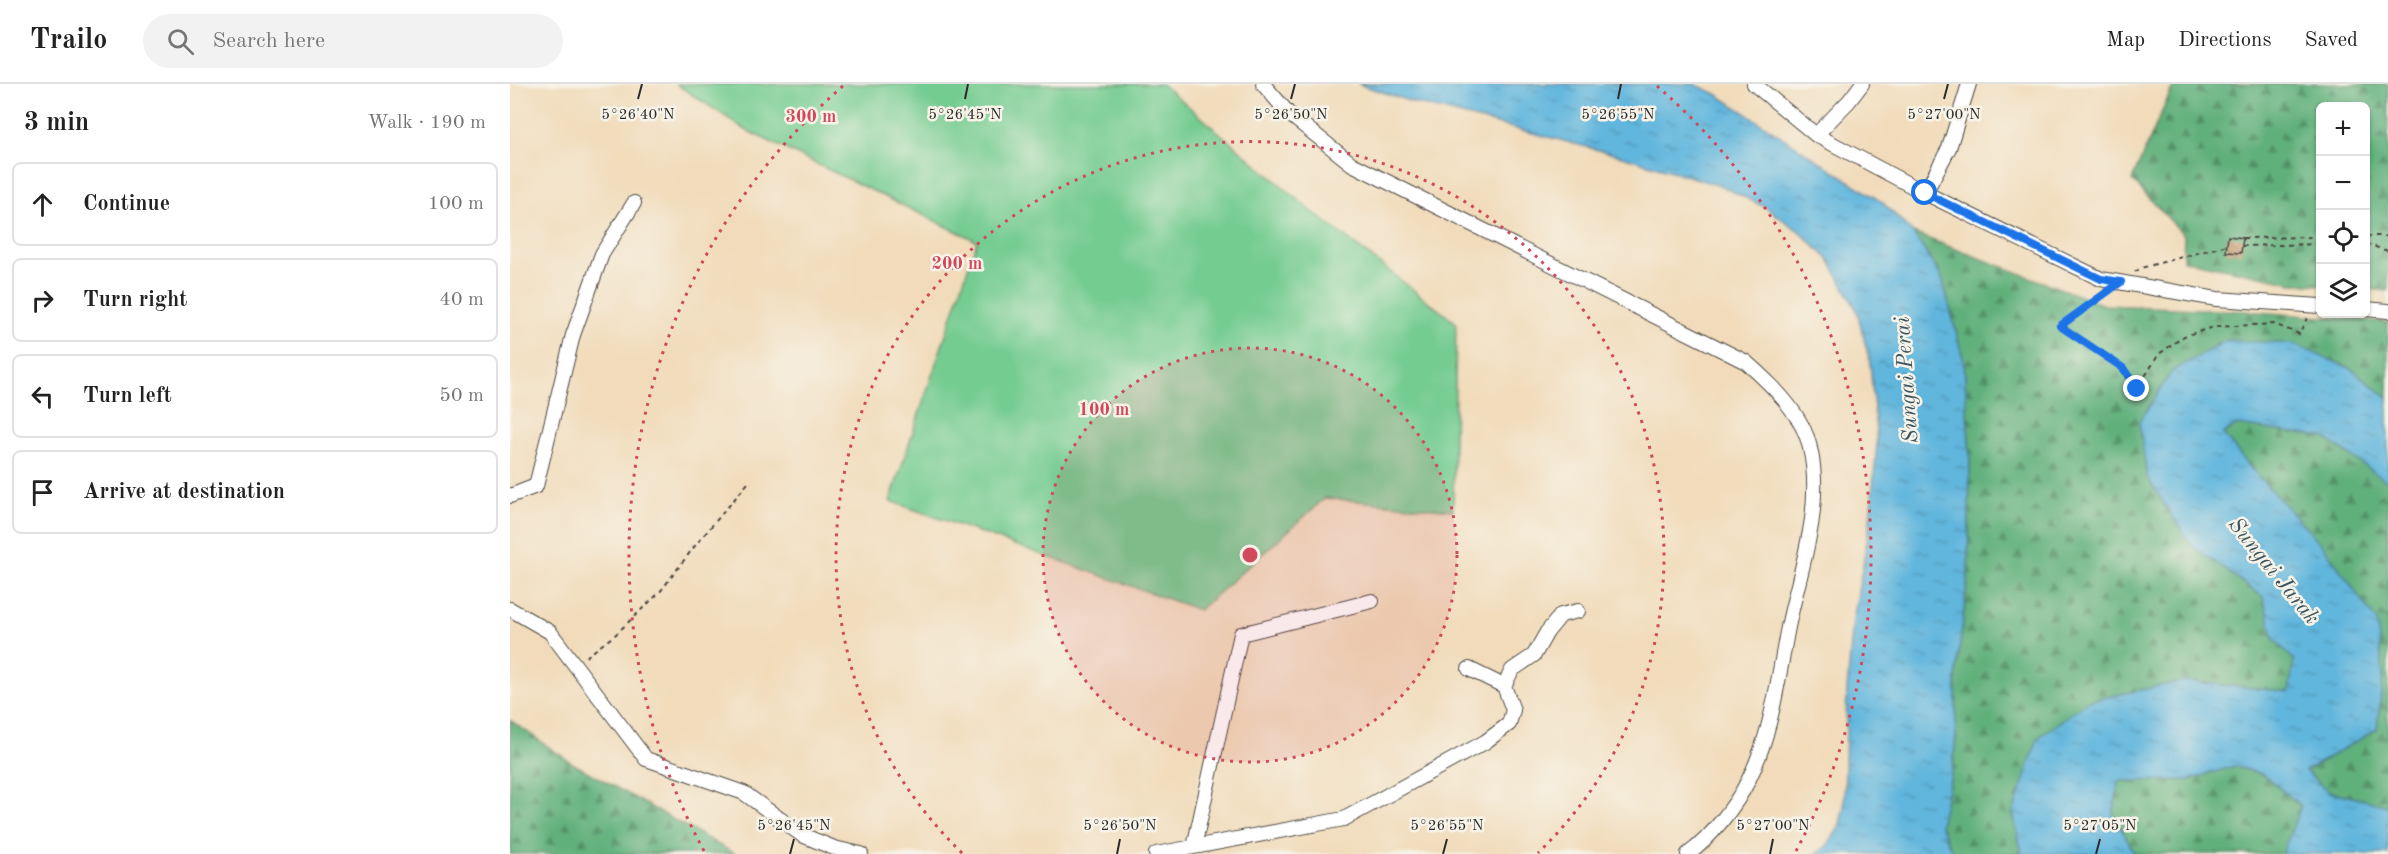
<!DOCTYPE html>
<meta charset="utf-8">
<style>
:root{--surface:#fff;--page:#f2f2f2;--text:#222;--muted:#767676;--line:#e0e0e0}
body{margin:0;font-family:"Old Standard TT",serif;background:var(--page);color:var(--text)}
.controls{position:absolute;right:18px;top:18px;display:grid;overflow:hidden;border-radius:9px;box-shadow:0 2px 4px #0004}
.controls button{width:54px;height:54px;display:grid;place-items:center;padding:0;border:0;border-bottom:2px solid var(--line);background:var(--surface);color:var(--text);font:30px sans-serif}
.stop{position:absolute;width:18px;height:18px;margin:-14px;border:4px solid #1a73e8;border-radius:50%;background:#fff}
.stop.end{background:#1a73e8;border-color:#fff;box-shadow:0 2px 6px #0008}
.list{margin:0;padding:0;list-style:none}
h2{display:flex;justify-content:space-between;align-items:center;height:78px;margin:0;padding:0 24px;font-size:26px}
h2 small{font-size:20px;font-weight:400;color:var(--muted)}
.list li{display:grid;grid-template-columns:39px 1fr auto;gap:18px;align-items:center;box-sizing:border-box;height:84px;margin:0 12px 12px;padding:0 12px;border:2px solid var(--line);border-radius:9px}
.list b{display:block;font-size:22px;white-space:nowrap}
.list em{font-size:20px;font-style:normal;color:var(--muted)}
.icon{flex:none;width:33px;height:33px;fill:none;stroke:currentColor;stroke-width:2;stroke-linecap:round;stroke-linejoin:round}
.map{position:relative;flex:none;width:1878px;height:770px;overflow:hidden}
header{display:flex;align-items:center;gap:36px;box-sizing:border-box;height:84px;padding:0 30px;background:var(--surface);border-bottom:2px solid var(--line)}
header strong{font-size:28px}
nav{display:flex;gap:33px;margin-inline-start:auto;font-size:21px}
.search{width:420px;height:54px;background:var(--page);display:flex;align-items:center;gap:15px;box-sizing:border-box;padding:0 21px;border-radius:33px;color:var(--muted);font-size:22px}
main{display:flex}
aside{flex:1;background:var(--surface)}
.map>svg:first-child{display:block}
.grass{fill:#75cc91;stroke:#507c5e;stroke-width:1.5}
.forest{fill:url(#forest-firs);stroke:#466e53;stroke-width:1.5}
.water{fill:url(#water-ripples);stroke:#467084;stroke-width:1.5}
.building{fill:url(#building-back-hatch)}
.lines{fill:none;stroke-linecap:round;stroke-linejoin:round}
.minor-casing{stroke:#494540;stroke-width:16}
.path{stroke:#494540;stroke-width:2;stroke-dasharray:4.5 4.5;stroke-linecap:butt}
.minor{stroke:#fff;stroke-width:14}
.route{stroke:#1a73e8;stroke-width:8}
.ticks{fill:none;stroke:#2b2b2b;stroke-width:2}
.ring{fill:none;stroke:#d1495b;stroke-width:3;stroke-dasharray:3 6}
.labels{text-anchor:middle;stroke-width:5;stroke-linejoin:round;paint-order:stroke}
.water-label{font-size:22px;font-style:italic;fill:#3b5560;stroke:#f7f3e8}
.ticks-label{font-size:15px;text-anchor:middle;fill:#2b2b2b;stroke:#f7f3e8;stroke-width:5;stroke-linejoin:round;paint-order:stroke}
.centre{fill:#d1495b;stroke:#f7f3e8;stroke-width:3}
.ring-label{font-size:18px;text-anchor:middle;font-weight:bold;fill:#d1495b;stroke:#f7f3e8;stroke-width:5;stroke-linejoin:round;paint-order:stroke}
</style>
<header>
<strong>Trailo</strong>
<div class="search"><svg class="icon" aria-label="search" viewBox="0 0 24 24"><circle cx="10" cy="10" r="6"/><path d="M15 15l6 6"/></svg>Search here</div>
<nav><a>Map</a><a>Directions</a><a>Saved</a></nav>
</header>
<main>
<aside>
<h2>3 min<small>Walk · 190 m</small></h2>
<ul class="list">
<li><svg class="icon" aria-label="ahead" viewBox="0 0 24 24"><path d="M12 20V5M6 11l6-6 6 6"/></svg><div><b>Continue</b></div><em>100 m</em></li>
<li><svg class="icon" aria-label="right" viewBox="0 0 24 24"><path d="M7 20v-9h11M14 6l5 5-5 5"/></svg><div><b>Turn right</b></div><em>40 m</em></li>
<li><svg class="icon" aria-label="left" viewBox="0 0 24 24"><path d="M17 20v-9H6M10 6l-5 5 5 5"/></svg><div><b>Turn left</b></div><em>50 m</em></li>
<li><svg class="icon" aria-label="arrive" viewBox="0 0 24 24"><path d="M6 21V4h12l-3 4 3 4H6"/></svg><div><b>Arrive at destination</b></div></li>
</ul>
</aside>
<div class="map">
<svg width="1878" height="770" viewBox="0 0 1878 770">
<defs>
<pattern id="forest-firs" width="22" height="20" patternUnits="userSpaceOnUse" patternTransform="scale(1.5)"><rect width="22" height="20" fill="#60b07b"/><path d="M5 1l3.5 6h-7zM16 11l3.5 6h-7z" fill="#4f8f65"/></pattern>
<pattern id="water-ripples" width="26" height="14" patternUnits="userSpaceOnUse" patternTransform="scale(1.5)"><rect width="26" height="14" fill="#61b6dd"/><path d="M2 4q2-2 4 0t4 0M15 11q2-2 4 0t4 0" fill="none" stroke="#5094b3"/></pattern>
<pattern id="building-back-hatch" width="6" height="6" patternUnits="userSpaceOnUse" patternTransform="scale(1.5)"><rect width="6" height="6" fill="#c99b72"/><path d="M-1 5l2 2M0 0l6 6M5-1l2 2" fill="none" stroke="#a37f5e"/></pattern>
</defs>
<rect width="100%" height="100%" fill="#f7f3e8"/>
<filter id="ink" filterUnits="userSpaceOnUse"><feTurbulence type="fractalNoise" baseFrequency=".0167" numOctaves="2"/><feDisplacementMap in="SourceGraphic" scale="12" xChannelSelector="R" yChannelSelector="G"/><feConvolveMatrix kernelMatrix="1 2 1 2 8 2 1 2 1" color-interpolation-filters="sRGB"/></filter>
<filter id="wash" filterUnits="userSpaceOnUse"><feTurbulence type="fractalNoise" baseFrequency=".008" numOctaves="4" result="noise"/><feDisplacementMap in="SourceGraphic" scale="24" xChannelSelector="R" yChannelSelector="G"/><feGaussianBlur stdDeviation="1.35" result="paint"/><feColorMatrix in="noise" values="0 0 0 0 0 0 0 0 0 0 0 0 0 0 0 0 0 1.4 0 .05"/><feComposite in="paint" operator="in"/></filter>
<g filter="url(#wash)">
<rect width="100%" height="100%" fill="#f1dbba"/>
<path class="grass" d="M166 0H652L799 125 946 239 943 426 815 414 689 526 380 417 467 157 236 46Z"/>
<path class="forest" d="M1664 0H1878V207L1856 205V22H1810V201L1783 199 1673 176 1674 151 1622 96Z
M1403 149 1594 221 1734 227 1878 238V314L1840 284 1717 256 1681 461 1753 513 1764 555 1785 576 1779 608 1674 597 1503 729 1512 770H1443L1430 741 1443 682 1446 651V594L1458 492 1460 375 1454 278 1432 194Z
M1727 341 1814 353 1878 398V722L1818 707 1795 687 1867 645 1744 388 1713 350Z
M0 636 62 679 225 770H0Z
M1724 682 1754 691 1791 722 1772 770H1625L1603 729 1609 696H1679Z"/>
<path class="water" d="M848 0H1184L1206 10 1372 118 1403 149 1432 194 1454 278 1460 375 1458 492 1446 594V651L1443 682 1430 741 1443 770H1306L1317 762 1329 744 1334 722 1337 606 1343 537 1359 446 1367 360 1360 278 1347 227 1320 177 1289 147 1255 123 1211 102 1112 72 905 19Z
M1717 256 1782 260 1840 284 1878 314V398L1814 353 1727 341 1713 350 1744 388 1814 463 1867 538 1873 592 1867 645 1795 687 1818 707 1878 722V770H1772L1791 722 1754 691 1724 682 1679 696 1609 697 1603 730 1625 770H1512L1503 729 1528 654 1578 617 1674 597 1779 608 1784 576 1764 555 1753 513 1681 461 1637 393 1629 338 1662 287Z"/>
<g id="blocks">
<path class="building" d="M1718 152 1733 154 1731 169 1716 168Z"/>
</g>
</g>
<g filter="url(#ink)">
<use href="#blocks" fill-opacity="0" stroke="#494540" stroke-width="1.5"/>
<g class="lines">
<g class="minor-casing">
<path id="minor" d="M753 0 778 29 842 80 1236 278C1261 300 1293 330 1300 364 1314 424 1290 485 1278 543 1268 594 1262 650 1238 697 1226 721 1200 755 1178 770
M1244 0 1306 51 1415 109 1591 195 1707 215 1810 222
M1306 51 1339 17 1352 0
M1415 109 1439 64 1459 0
M1856 225 1878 227
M0 412 26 402 63 251 92 170 124 119
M0 525 40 548 136 675 234 709 292 751 324 764 351 770
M994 602 1002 586 1024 571 1037 548 1051 531 1068 527
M684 763 731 550 862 517
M646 770 834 735 975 658 999 640 1003 626 994 602 959 585"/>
</g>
<path class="path" d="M1856 152H1878
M1733 154 1810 153
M1856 160 1878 167
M1732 162 1810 160
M1625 188 1631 184 1717 161
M1594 210 1550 241 1613 284 1627 305 1649 270 1674 252 1704 243 1764 240 1789 250 1797 234
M76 573 106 550 150 508 184 463 238 399"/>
<use href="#minor" class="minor"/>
</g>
</g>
<g class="lines" filter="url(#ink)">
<path class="route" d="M1415 109 1591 195 1611 198 1550 242 1613 284 1627 305"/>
</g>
<path class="ticks" d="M128 15 132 0M455 15 458 0M781 15 785 0M1108 15 1111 0M1434 15 1438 0M280 770 284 755M607 770 610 755M933 770 937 755M1260 770 1263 755M1586 770 1590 755"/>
<circle cx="740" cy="471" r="207" fill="#d1495b" fill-opacity=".12"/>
<g class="ring">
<circle cx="740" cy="471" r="207"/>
<path d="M452 769A414 414 0 1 1 1028 769"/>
<path d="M194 767A621 621 0 0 1 333 2M1147 2A621 621 0 0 1 1286 767"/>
</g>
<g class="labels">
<g class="water-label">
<text transform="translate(1395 296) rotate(-94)" y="8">Sungai Perai</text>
<text transform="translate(1765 486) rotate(51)" y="8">Sungai Jarak</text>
</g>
</g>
<g class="ticks-label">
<text x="128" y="35">5°26'40"N</text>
<text x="455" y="35">5°26'45"N</text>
<text x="781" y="35">5°26'50"N</text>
<text x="1108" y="35">5°26'55"N</text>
<text x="1434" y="35">5°27'00"N</text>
<text x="284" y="746">5°26'45"N</text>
<text x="610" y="746">5°26'50"N</text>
<text x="937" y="746">5°26'55"N</text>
<text x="1263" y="746">5°27'00"N</text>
<text x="1590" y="746">5°27'05"N</text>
</g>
<circle cx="740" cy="471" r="9" class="centre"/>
<g class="ring-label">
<text x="301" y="38">300 m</text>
<text x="447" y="185">200 m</text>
<text x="594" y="331">100 m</text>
</g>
</svg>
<div class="controls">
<button>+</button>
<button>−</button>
<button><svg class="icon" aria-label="locate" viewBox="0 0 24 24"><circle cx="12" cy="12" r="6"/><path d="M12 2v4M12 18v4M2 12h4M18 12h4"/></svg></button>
<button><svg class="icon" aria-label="layers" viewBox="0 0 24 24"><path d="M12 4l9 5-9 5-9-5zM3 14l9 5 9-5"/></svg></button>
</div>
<div class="stop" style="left:1415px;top:109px"></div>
<div class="stop end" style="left:1627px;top:305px"></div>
</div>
</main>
